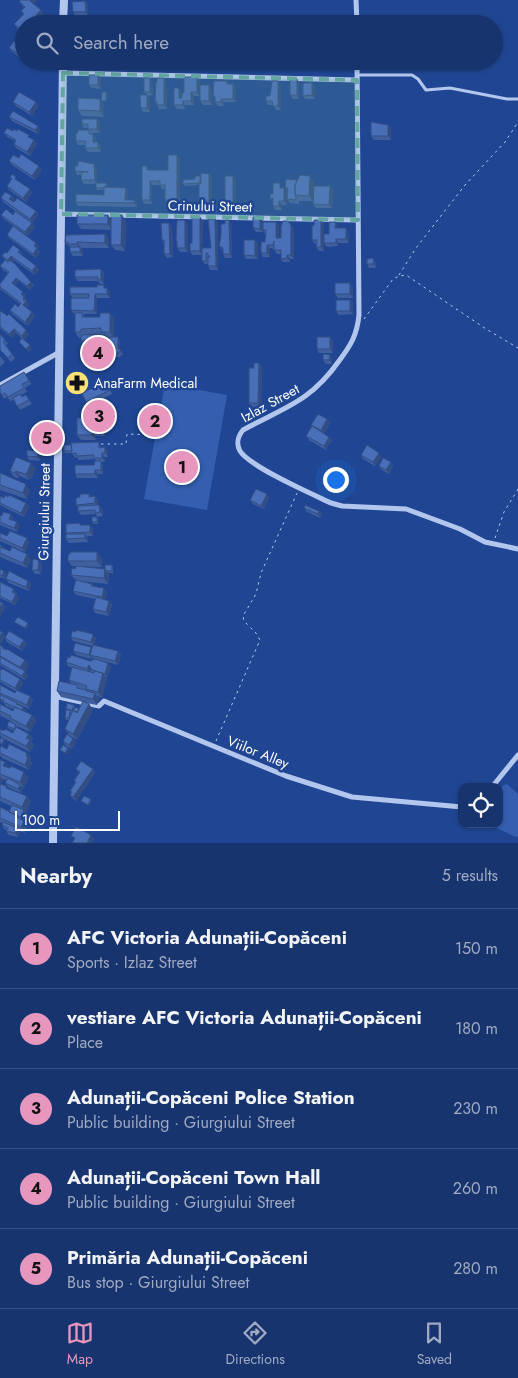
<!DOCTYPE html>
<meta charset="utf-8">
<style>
:root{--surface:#18346e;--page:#253f76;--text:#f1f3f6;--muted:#9faac2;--line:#364f81;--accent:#e797bd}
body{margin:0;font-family:Jost,sans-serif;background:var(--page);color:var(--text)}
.controls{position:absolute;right:15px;bottom:15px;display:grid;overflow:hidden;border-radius:10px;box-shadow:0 1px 4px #0004}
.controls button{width:45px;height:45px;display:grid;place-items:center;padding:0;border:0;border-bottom:1px solid var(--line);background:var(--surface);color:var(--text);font:25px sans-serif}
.scale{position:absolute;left:15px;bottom:12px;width:105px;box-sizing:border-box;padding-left:5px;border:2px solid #fff;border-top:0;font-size:14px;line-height:18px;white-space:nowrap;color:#fff;-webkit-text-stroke:4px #204693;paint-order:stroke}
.you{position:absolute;left:335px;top:479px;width:18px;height:18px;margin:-12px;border:4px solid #fff;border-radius:50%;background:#1a73e8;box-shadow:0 0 0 8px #1a73e833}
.badge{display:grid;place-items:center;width:32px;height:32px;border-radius:50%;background:var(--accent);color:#111;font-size:16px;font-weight:700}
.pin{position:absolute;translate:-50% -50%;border:2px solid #fff;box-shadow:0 1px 5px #0006}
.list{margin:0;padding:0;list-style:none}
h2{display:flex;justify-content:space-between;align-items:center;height:65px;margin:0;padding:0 20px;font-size:21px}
h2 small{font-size:16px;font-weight:400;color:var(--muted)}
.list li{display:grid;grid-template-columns:32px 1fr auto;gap:15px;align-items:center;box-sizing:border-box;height:80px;padding:0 20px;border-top:1px solid var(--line)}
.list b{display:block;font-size:19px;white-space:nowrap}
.list p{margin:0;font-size:16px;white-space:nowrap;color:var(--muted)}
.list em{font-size:16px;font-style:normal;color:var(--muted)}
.icon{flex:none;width:28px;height:28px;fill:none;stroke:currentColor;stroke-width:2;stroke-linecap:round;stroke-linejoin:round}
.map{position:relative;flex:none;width:518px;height:843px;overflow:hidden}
.search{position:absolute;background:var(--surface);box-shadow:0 1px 4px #0004;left:15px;right:15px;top:15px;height:55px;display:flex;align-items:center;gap:12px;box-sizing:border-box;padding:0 18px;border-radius:28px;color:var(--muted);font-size:19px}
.sheet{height:465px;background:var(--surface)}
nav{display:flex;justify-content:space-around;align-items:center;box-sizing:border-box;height:70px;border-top:1px solid var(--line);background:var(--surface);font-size:14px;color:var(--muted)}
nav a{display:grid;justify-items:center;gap:2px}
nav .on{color:var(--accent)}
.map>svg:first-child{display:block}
.green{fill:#345fb0}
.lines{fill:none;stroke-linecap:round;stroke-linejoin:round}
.path{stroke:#b3c7ee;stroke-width:1;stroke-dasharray:2.5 4;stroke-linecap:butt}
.service{stroke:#b3c7ee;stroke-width:3}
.minor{stroke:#b3c7ee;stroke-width:5}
.tertiary{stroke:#b3c7ee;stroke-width:8}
.wall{fill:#3f5f9f}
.shaded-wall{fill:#334e82}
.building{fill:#496fb9;stroke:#334e82}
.marked{fill:#63a6a1;fill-opacity:0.2;stroke:#63a6a1;stroke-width:4;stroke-dasharray:10 6;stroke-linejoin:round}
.labels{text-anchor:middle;stroke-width:5;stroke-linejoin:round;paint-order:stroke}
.street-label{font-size:14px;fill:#fff;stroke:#204693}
.poi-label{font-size:14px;fill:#fff;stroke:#204693;text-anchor:start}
</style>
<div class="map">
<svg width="518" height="843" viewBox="0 0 518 843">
<rect width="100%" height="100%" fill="#204693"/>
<path class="green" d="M165 384 227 395 207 510 144 499Z
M507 784 518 794V836L516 837 488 824H499V790L504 785Z"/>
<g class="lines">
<path class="path" d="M399 275 416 248 465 185 505 142 518 122
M364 319 393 279 399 276 406 275 486 329 518 348
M101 444H126L127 434 156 435
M495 538 504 512 518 489
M216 741 260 640 256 633 244 621 243 616 256 594 261 573 297 493"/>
<path class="service" d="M357 75H412L418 79 426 90 450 88 507 99H518"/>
<path class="minor" d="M356 0 357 24
M357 61 359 315C357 335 351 345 339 361 310 402 285 407 243 430 238 436 236 444 240 451 250 467 312 494 331 503L342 506 406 509 460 529 485 542 518 549
M63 73 357 80
M61 214 358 220
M0 385 58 353
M54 696 99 706 104 701 286 776 352 797 462 807
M492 787 518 755"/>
<path class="tertiary" d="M63 24 64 0
M53 843 63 61"/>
</g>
<path class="wall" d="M19 1 34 4 41 10 43 14 24 24V42L23 41V34L17 28 14 24 23 14 21 11 24 8Z
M85 1 88 5V16H76L73 12Z
M9 48H23L24 49V54L20 58 12 52Z
M68 61H82V62H79V65H70Z
M85 61H108V65H87Z
M204 61H213V65H206Z
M223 61H229V63H225Z
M254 61H265V65H257Z
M197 77 200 81 199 96H194V105H185V109H177L174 105 179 88 181 92V98H182L184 93Z
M164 78 166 82 167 109H159L155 102 157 82Z
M101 79V89L92 88 89 85Z
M297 79 299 83V99H293L290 95Z
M227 81 229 84H233L236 88V102H224V106H218L215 102V98L213 96Z
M152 82 153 95 147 96 150 99V112H143L141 108 147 95 144 92Z
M281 85V110H276L273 105H268L266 101Z
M315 87V99H305L303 96Z
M212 89V105H203L200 101Z
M100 99 104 105V117L82 116 78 110Z
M13 102H36L38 106 32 116 16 106Z
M9 117 38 126 40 130 38 134 12 121Z
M97 119 100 123V133H92L93 134 96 138V142L101 146V152H88L85 148 86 145H78L76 141 78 133 88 130V128H84L82 124Z
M391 128V140H374L371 136Z
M13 131 32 139 37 144 30 156 16 148 14 144 15 141 7 137 4 133Z
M19 158 42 169 35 180 12 165 9 161Z
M180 159V204H168L165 200V189H162L160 185H152V204H145L142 200 150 170H168Z
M97 167V183L107 185V187L128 191V200H134L137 203V207L78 206 76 202 104 195V190H97L96 188V184H84L81 180V175H77L75 171Z
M209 174 212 177V205H206L203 202H202L199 198V185L184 186 183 184 195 179 200 176 201 177Z
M233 176 236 180V206H228L225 202Z
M10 177 19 181 32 193 26 202 9 190 7 186 11 180Z
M314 182V186H330L333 190 332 208H316L313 204V201H299V204L290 203 287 199 288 192 285 188Z
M283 187 282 188 287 192V205H282V210H275L273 206V201L270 198 273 194Z
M12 196 14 200 13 202 36 211 38 215 32 223 3 202 1 198Z
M1 215H13L32 223 35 227 28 236 4 219Z
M200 217 203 221 202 248H211L218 222V270H210L208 266V264H205L202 261V255H192L190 251Z
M260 217 263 222 279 226V238H281L291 225 294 229V259H290V262H283L281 259V254H277L274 250V249L270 248V257H263L261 253 265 242V234L263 230V232H256L253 228Z
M111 219 126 221 125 251 115 250 111 245V230L81 229 77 224Z
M321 220 324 224V251H319L316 247 317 244H315L312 240 314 226Z
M188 224V252H180L177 248V244L176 241Z
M232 224V258H225L223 254V250L219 246Z
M172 226 173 257 167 258 164 254V244L162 240Z
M338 226V228L348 232 349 243H338V246L327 247 324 243 329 234Z
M105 234 109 239V248H81L83 251V256H73L70 252V247L65 242Z
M7 235 39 247 37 249 40 252 36 258 9 238Z
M258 244V259H246L244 255Z
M20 250 23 254 22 255 36 266 39 270 35 275 14 260 12 262 34 285 30 290 19 281 15 286 23 292 25 295V297L29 305 26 308 35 316 28 326 12 314 10 310 18 307 20 304 0 289V284L8 273 3 270 0 266 6 261 2 256 7 253Z
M376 262V268H369L367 264Z
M101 269 104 273V284H100L98 281H78L75 277Z
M353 287V298H338L335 294Z
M107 288 110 292V298H97V314H83L85 317H100L110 313 114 319V337H118L120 341V349L123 352V355L120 356V357H112L109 354V338H108L109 340V367H85L81 361 85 356V353L82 350 84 345 81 341V338H79L75 332V314H74L71 310 73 298 70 294Z
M350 300 353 303V314L339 315 336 311Z
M0 312 29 334 24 340 16 333 12 338 0 328Z
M0 334 8 344 6 345 15 358 11 362 0 350Z
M330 337 333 341V353H319L317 349Z
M0 356 5 362 0 367Z
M332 358V364H326L323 360Z
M262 367 261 407H252L249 403Z
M27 376 31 384 25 388 27 392 21 395 22 397 26 395 32 404 20 410 13 400 10 401 7 397 4 399 0 392Z
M82 376 85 386 72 390 69 386Z
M99 385 101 387 110 389 112 394 89 406 86 402Z
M109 411V421H104L105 424V436H96V440H81L77 435 87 418Z
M159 414 156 434 148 433 145 429Z
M327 419 330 423 324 434 329 437 332 440 326 450 309 440 306 436 313 427 311 425Z
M101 446V448L108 451V457H104L105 462H101L103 465V474H98V478H77L75 474 94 465 96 461 95 459 79 460 77 457 75 458 72 453H65L64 451Z
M40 455V461L29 460 27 456Z
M361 455 381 457 375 466 363 459Z
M391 462 393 466 389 474 382 470 379 466Z
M36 468 31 479 30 478 29 480 20 476 19 478 14 477 10 471Z
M0 473 30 490 27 499 0 490Z
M89 494 91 497 95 496 98 500V505H99L102 509 103 516 97 517 96 514 81 515 78 511V507L76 505 80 497Z
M0 496 4 498 26 503 29 507 24 517 0 505Z
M269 498 264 509 253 504 250 500Z
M304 508 319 511 322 514 320 518 307 512Z
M11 514 13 518 12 520 17 522 19 526 17 532 0 525V515L2 516Z
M98 519V524H93L92 522Z
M80 523 81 525 93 528V536H87L88 538V542L69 543 66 539 67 534 66 533Z
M0 533 7 536 27 538 29 542 25 552 0 541Z
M0 544 2 547 10 551 27 554 31 560 27 568 0 557Z
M102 558V567L72 566 68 561Z
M42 564 41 574H35L32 570Z
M112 565 113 567V573H107L109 575 108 584 78 581 92 584 94 586 107 592 105 600 109 601 112 605 109 616 95 613 93 609 95 599 76 595 73 591 76 580 71 575 105 569Z
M0 569 4 571 7 575 5 579 0 577Z
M6 579 28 581 31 585 29 591 9 583Z
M0 582 17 593 16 594 19 598 15 605 0 598Z
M0 631 2 632 5 636 0 645 3 647 5 649 29 665 25 672 28 675 25 680 0 665Z
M71 637 96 638 94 645 118 651 121 655 118 665 103 661 111 667 107 677H106L107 679 102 698 97 696 99 699 97 705 86 703 89 704 93 710 77 740 69 735 65 729 69 720H66L65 718 67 710 66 709 74 705 75 707 74 709H79L83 702 61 697 57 691 71 683 69 680 72 668 68 666 66 662 90 661 94 659 92 657V659L76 655 73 651 92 649 93 646 73 641Z
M5 638 27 644 22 651 7 642Z
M0 670 20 679 23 683 18 691 30 696 33 700 29 709 18 704 26 711 25 712 32 715 36 721 30 732 17 726 18 727 17 728 29 734 33 739 31 742 34 745 30 752 2 738 0 735V729L4 731 13 733 14 731 8 728 7 726 13 723 11 721 1 716 0 714V704L13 711V709L6 706 0 699V685L15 693V691L0 682Z
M63 741 76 742 72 749 65 745Z
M0 748 27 753 31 758 30 760 32 763 29 770 2 758 0 755Z
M0 758V760L9 768 28 778 24 788 21 786 23 789 21 793 8 787 5 783 7 780 2 779 3 780 1 784 6 786 8 789 31 801 26 813V814L24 820 28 826 25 833 18 830 20 832 18 837 9 835 6 831 7 830 4 829 2 825 3 823 0 822V807L9 812 11 806 0 801Z
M76 769H93L95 773 76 801 73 799 70 795 71 793 70 791 75 783 74 781 79 773Z"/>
<path class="shaded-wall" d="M31 0H37L33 5 30 1Z
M85 1 88 5V16L86 12Z
M41 10 43 14 34 24H28Z
M23 48 24 49V54L20 58 18 54Z
M98 75 101 79V89L98 85Z
M197 77 200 81 199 96 197 92Z
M150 78 152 82 153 95 150 92Z
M164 78 166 82 167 109 164 105Z
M297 79 299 83V99L297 95Z
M278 81 281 85V110L278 106Z
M312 83 315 87V99L312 95Z
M233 84 236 88V102L233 99Z
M209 85 212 89V105L209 101Z
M179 88 181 92V102L179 98Z
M106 92 108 94 107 103 106 101Z
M191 92 194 96V105L191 101Z
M147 95 150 99V112L147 108Z
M100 99 104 105V117L100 111Z
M221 99 224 102V106L221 102Z
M183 101 185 105V109L183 105Z
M36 102 38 106 32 116 29 112Z
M97 119 100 123V133L97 129Z
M388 125 391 128V140L388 136Z
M38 126 40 130 38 134 35 130Z
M93 134 96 138V145L93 142Z
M34 140 37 144 30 156 27 152Z
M98 142 101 146V152L98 148Z
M177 155 180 159V204L177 200Z
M94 164 97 167V184L95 180Z
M39 166 42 169 35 180 32 176Z
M209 174 212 177V205L209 201Z
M233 176 236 180V206L233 202Z
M310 176 314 182 313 201 309 196Z
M150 181 152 185V204L150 200Z
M330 186 333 190 332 208 329 205Z
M126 188 128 191V203L125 200Z
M284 188 287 192V205L284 201Z
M30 189 32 193 26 202 23 198Z
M12 196 14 200 12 203 9 199Z
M134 200 137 203V207L134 203Z
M279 201 282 205V210L279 206Z
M36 211 38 215 32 223 30 219Z
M108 215 112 221V230L108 224Z
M122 215 126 221 125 251 121 245Z
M200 217 203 221 202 255 200 251Z
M260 217 263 221V232L260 229Z
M215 219 218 222V270L216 266Z
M185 220 188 224V252L185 248Z
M229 220 232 224V258L230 254Z
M321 220 324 224V251L321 247Z
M276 222 279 226V242L276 238Z
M336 222 338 226V232L335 228Z
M32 223 35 227 28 236 25 232Z
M169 223 172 226 173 257 170 254Z
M291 225 294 229V259L291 255Z
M346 228 348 232 349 243 346 239Z
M105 234 109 239V248L105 243Z
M336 239 338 243V246L336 243Z
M255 240 258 244V259L255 256Z
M77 242 83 251V256L80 252V249L77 244Z
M36 243 39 247 37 249 40 252 36 258 33 254 34 246Z
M267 245 270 248V257L267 253Z
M20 250 23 254 21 256 18 252Z
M287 255 290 259V262L287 258Z
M11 256 14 260 10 264 8 260Z
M373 258 376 262V268L374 264Z
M36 266 39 270 35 275 32 271Z
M101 269 104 273V284L101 280Z
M16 278 19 281 14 287 12 283Z
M31 282 34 285 30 290 27 286Z
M350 283 353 287V298L350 294Z
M107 288 110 292V298L107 294Z
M23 292 25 295V297L29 305 26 309 23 305 21 294Z
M95 294 97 298V314L94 311Z
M350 300 353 303V314L350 311Z
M32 312 35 316 28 326 25 322Z
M110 313 114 319V338L110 332Z
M14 329 16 333 12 338 9 334Z
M26 330 29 334 24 340 22 336Z
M105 334 109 340V367L105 361Z
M118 337 120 341V349L123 352V355L118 349Z
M330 337 333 341V353L330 349Z
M30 345 32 349 29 352 26 349Z
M330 355 332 358V364L329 360Z
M259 363 262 367 261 407 258 403Z
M80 372 82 376 85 386 83 382Z
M106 408 109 411V421L106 417Z
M157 410 159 414 156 434 153 430Z
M101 417 105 424V436L101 430Z
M327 419 330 423 324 434 321 430Z
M92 430 96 436V440L92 435Z
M329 437 332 440 326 450 324 446Z
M105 447 108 451V457L105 453Z
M38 451 40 455V461L37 457Z
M102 453 104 457 105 462 102 458Z
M379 453 381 457 375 466 373 462Z
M101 461 103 465V474L101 470Z
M391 462 393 466 389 474 386 470Z
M31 463 36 468 31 479 27 473Z
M95 470 98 474V478L95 474Z
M16 471 20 476 19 478 15 473Z
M26 473 30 478 29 480 25 474Z
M26 484 30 490 27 499 23 493Z
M267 494 269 498 264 509 261 506Z
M95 496 98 500V507L95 503Z
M26 503 29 507 24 517 21 513Z
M99 505 102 509 103 516 100 512Z
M319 511 322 514 320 518 318 514Z
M11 514 13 518 11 523 9 519Z
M17 522 19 526 17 532 14 528Z
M90 525 93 528V536L90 532Z
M85 534 88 538V542L85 538Z
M27 538 29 542 25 552 22 548Z
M97 552 102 558V567L97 561Z
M27 554 31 560 27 568 23 563Z
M39 560 42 564 41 574 38 570Z
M105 569 109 575 108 584 104 578Z
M4 571 7 575 5 579 2 576Z
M28 581 31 585 29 591 26 587Z
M104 588 107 592 105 601 102 597Z
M14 589 17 593 16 594 19 598 15 605 12 602V592Z
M109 601 112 605 109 616 106 612Z
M3 603 6 607 0 617V608Z
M28 623 29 625 26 630 25 628Z
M2 632 5 636 0 645V636Z
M93 634 96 638 94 646 91 642Z
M24 640 27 644 22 651 19 647Z
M91 647 94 651 90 655 92 657V659L89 655Z
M118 651 121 655 118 665 115 661Z
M25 660 29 665 25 672 28 675 25 680 22 676 24 673 20 667Z
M108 663 111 667 107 677 105 674Z
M89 665 91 669 90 673 87 669Z
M103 673 107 679 102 698 98 692Z
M20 679 23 683 17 692 15 688Z
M95 693 99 699 97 705 93 699Z
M30 696 33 700 29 709 27 705Z
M89 704 93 710 77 740 73 734Z
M23 707 26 711 24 714 22 710Z
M32 715 36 721 30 732 26 726Z
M29 734 33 739 31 742 34 745 30 752 26 746V738Z
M4 739 5 741 3 746 2 744Z
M73 739 76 742 72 749 69 745Z
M68 748 70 750 66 755 65 753Z
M27 753 31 758 30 760 32 763 29 770 25 765 26 756Z
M5 762 9 768 7 772 3 766Z
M93 769 95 773 76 801 73 797Z
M24 772 28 778 24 788 20 782Z
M0 776 3 780 0 787Z
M20 785 23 789 21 793 18 789Z
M27 796 31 801 26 813 22 807Z
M91 799 92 801 89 806 88 805Z
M24 810 26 814 23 821 21 817Z
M24 821 28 826 25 833 21 827Z
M17 828 20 832 18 837 15 833Z
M91 835 94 839 92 843H87Z"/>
<path class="building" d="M20 0H31L30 1 41 10 28 24H24V29L22 31 14 24 24 14 21 11 25 7 19 1Z
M85 1 86 12H73L72 2Z
M91 20V23L100 22V24H74V21Z
M14 41 23 48 18 54 9 48Z
M89 75H98V85H89Z
M184 77H197V92H191V101H183V105H174V88H179V98H182V93H184Z
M144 78H150V92H144Z
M157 78H164V105H157V101L155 102 156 82H157Z
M290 79H297V95H290Z
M214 81H227V84H233V99H221V102H215V96H213Z
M272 81H278V106H273L272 101H266V96H270Z
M303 83H312V95L303 96Z
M200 85H209V101H200Z
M19 92 36 102 29 112 13 102Z
M102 92H106V101H101Z
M140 95H147V108H141Z
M78 98 100 99V111L78 110Z
M13 111 38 126 35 130 9 117Z
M82 119H97V129H88V124H82Z
M371 122 388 125V136H371Z
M7 128 13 131 14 129 17 131 18 129 29 135 28 137 34 140 27 152 14 144 16 140 4 133Z
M78 130H89V134H93V142H98V148H85L86 141H76V133H78Z
M21 154 39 166 32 176 9 161 13 155 19 158Z
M168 155H177V200H165V185H160V181H150V200H142V166H147V170H168Z
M78 161 94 164 95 180H81L82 172H88L75 171V166H78Z
M201 173 209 174V201H203V198H199V184H201Z
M12 174 16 177 15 179 30 189 23 198 7 186 12 179 10 177Z
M300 175 310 176 309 196 295 195V185Z
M195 176H200V183L183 184V180L195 179Z
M225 176H233V202H225Z
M286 179 297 180 295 185V195L296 197V200L287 199 288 188H285Z
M96 183H106V187H104V188H96Z
M273 183H280V188H284V201H279V206H273V198H270V194H273Z
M314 186H330L329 205 313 204Z
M104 187 126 188 125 200H134V203L76 202V194L104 195Z
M5 192 12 196 9 199 14 202 17 198 36 211 30 219 1 198Z
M6 209 13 215 15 211 32 223 25 232 1 215Z
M77 215H108V224H77Z
M111 215H122L121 245H111Z
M192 217H200V251H190V243H192Z
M253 217H260V229L253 228Z
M208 219H215L216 266H208V257H210L207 253H206V261H202V248H211Z
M177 220H185V248H177V241H176Z
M225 220H229L230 254H223V248L219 246 221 236V224H225Z
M314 220H321V247H316L317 240H312V225L314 226Z
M283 221H288L291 225V255H287V258L281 259V250H274V241L273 245H267V253H261V242H265L266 230H263V222H276V238H281V226Z
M329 222H336L335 228H346V239H336V243H324V234H329Z
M161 223H169L170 254H164V240H162Z
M13 226 36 243 34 246 37 248 33 254 7 235Z
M105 234V243L77 242V244H68V242H65L66 235Z
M244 240H255V256L244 255Z
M13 245 20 250 18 252 36 266 32 271 11 256 8 260 2 256 5 252 7 253Z
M70 247H80V252H70Z
M373 258 374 264H367V259Z
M5 260 8 262 9 260 14 263 31 282 27 286 16 278 12 283 23 292 21 294 24 297 23 299 26 301 23 305 32 312 25 322 10 310 15 304 18 307 21 303 0 287V284L9 272 0 266Z
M101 269V280H98V277H75V270Z
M335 283H350V294H335Z
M97 285H104V288H107V294H95L94 311 71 310V298H89V294H70V287H97Z
M336 300H350V311H336Z
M1 311 7 316 9 314 26 330 22 336 14 329 9 334 0 326V312Z
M75 313H82V317H100V313H110V332H101V328L81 329V332H75Z
M0 334 5 340 3 342 12 354 8 358 0 350Z
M105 334V361H81V356H85V350H82V345H85V341H81V335Z
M109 337H118V349H120V352H118V353L109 354Z
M317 337H330V349H317Z
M22 338 30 345 26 349 19 342Z
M323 354 330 355 329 360H323Z
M254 363H259L258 403H249V368H254Z
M24 372 29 381 22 384 24 388 8 397 5 393 2 395 0 392V386Z
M80 372 83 382 69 386 66 376Z
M99 385 100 388 107 385 110 390 86 402 82 393Z
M20 394 22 397 26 395 29 400 17 406 13 398Z
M87 408H106V417H101V419V418H87Z
M150 409 157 410 153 430 145 429Z
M318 414 327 419 321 430 311 425Z
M77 418H101V430H92V435H77Z
M312 426 329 437 324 446 306 436Z
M99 442V448L105 447V453H102V458H94V455L77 456 76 453 72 454 71 443Z
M64 445H71L72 451H64Z
M367 445 379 453 373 462 361 455Z
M27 450 38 451 37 457 27 456Z
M16 457 31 463 27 473H26L25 474 16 471 15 473 10 471Z
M383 458 391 462 386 470 379 466Z
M95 461H101V470H95V474H75V465H94Z
M0 473 26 484 23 493 0 485Z
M256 489 267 494 261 506 250 500Z
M80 494H89V497L95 496V503L76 505V498L80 497Z
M5 495 8 497 9 495 26 503 21 513 0 503V496L4 498Z
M99 505 100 512 95 513V510L78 511V506Z
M305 505 319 511 318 514 304 508Z
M3 512 11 514 9 519 17 522 14 528 0 522V515L2 516Z
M92 517H97V522H92Z
M80 523V525H90V532L66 533V524Z
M10 531 27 538 22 548 0 538V533L7 536Z
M66 534H85V538L66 539Z
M0 547 10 551 12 547 27 554 23 563 0 553Z
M70 552H97V561H68V555L70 554Z
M33 559 39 560 38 570H32Z
M105 565H112V571H106L105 569V571Z
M76 566 105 569 104 578 71 575 72 568 75 569Z
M0 569 4 571 2 576 0 575Z
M9 571 28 581 26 587 6 579Z
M76 580 92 584 91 586 104 588 102 597 73 591Z
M0 582 14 589 12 592 16 594 12 602 0 596Z
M96 597 109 601 106 612 93 609Z
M0 602 3 603 0 608Z
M18 617 28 623 25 628 14 622Z
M76 630 93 634 91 642 71 637 72 631 76 632Z
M9 631 24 640 19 647 5 638Z
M75 643 91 647 89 655 73 651Z
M0 645 3 647 2 648 6 650 7 649 25 660 20 667 0 656Z
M93 645 118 651 115 661 90 655Z
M71 655 90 661 95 659 108 663 105 674 92 670 89 665 87 669 66 662 68 657 70 658Z
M0 657 25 671 22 676 0 663Z
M72 667 94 673 95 671 103 673 98 692 86 689 87 686 69 680Z
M3 669 20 679 15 688 0 680V670Z
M59 681 77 685V688L86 690V691L95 693 93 699 57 691Z
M0 685 15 693 16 690 30 696 27 705 0 693Z
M0 695 17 703 16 704 23 707 22 710 3 702 4 700 0 699Z
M83 701 89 704 73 734 65 729 73 710 77 713Z
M67 703 74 705 72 710 66 709Z
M0 704 13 711 15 707 32 715 26 726 10 718 11 716 0 711Z
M76 707 79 709 76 712 73 710Z
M66 710H70L69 718H65Z
M9 721 16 725 14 729 7 726Z
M16 727 29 734 26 738 30 740 26 746 0 733V729L4 731 5 729 13 733Z
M67 734 73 739 69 745 63 741Z
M0 738 4 739 2 744 0 743Z
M9 744 27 753 26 756 28 757 25 765 0 753V748L1 746 7 749Z
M63 745 68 748 65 753 60 750Z
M0 760 5 762 3 766 10 768 11 766 24 772 20 782 0 774Z
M81 761 93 769 73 797 70 795 72 792 70 791 76 782 74 781 80 772 76 769Z
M8 778 20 785 18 789 5 783Z
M0 784 6 786V788L27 796 22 807 0 797Z
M84 796 91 799 88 805 81 801Z
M12 805 24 810 21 817 9 812Z
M0 807 18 816 17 817 24 821 21 827 0 818Z
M3 822 17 828 15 833 6 831 8 828 2 825Z
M76 827 91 835 87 843H72L75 838 71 836Z"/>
<path class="marked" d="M63 73 357 80 358 220 61 214Z"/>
<defs>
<g id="pharmacy-disc" transform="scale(1.25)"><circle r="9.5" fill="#fbe274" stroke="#204693"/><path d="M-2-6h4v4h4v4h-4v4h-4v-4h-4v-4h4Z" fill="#111"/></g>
</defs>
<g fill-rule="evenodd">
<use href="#pharmacy-disc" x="77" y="383"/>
</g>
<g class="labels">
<g class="street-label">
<text transform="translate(210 206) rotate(1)" y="5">Crinului Street</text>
<text transform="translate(270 403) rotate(-29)" y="5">Izlaz Street</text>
<text transform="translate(44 512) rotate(-89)" y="5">Giurgiului Street</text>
<text transform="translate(258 752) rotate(22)" y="5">Viilor Alley</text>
</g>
<g class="poi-label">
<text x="94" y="388">AnaFarm Medical</text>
</g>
</g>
</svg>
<div class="controls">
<button><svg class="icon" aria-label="locate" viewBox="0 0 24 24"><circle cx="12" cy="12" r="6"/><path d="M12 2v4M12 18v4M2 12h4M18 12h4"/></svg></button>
</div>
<div class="scale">100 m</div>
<div class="you"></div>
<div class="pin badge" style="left:182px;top:467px">1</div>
<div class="pin badge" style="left:155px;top:421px">2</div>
<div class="pin badge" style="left:99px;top:416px">3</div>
<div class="pin badge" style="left:98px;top:353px">4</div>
<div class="pin badge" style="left:47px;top:438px">5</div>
<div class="search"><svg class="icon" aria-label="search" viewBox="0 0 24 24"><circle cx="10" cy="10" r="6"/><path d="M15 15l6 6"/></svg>Search here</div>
</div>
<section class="sheet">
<h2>Nearby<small>5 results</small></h2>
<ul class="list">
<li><span class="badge">1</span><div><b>AFC Victoria Adunații-Copăceni</b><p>Sports · Izlaz Street</p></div><em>150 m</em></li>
<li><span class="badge">2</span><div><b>vestiare AFC Victoria Adunații-Copăceni</b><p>Place</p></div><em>180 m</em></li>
<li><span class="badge">3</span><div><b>Adunații-Copăceni Police Station</b><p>Public building · Giurgiului Street</p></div><em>230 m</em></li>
<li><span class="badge">4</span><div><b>Adunații-Copăceni Town Hall</b><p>Public building · Giurgiului Street</p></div><em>260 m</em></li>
<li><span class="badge">5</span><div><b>Primăria Adunații-Copăceni</b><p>Bus stop · Giurgiului Street</p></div><em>280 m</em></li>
</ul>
</section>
<nav>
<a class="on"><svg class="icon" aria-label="map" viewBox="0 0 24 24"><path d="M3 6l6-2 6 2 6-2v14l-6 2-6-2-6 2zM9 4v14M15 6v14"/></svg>Map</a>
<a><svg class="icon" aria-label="directions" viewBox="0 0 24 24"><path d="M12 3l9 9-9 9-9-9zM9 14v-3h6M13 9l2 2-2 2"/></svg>Directions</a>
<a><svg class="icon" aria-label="saved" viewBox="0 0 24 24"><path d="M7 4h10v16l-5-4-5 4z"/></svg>Saved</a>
</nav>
